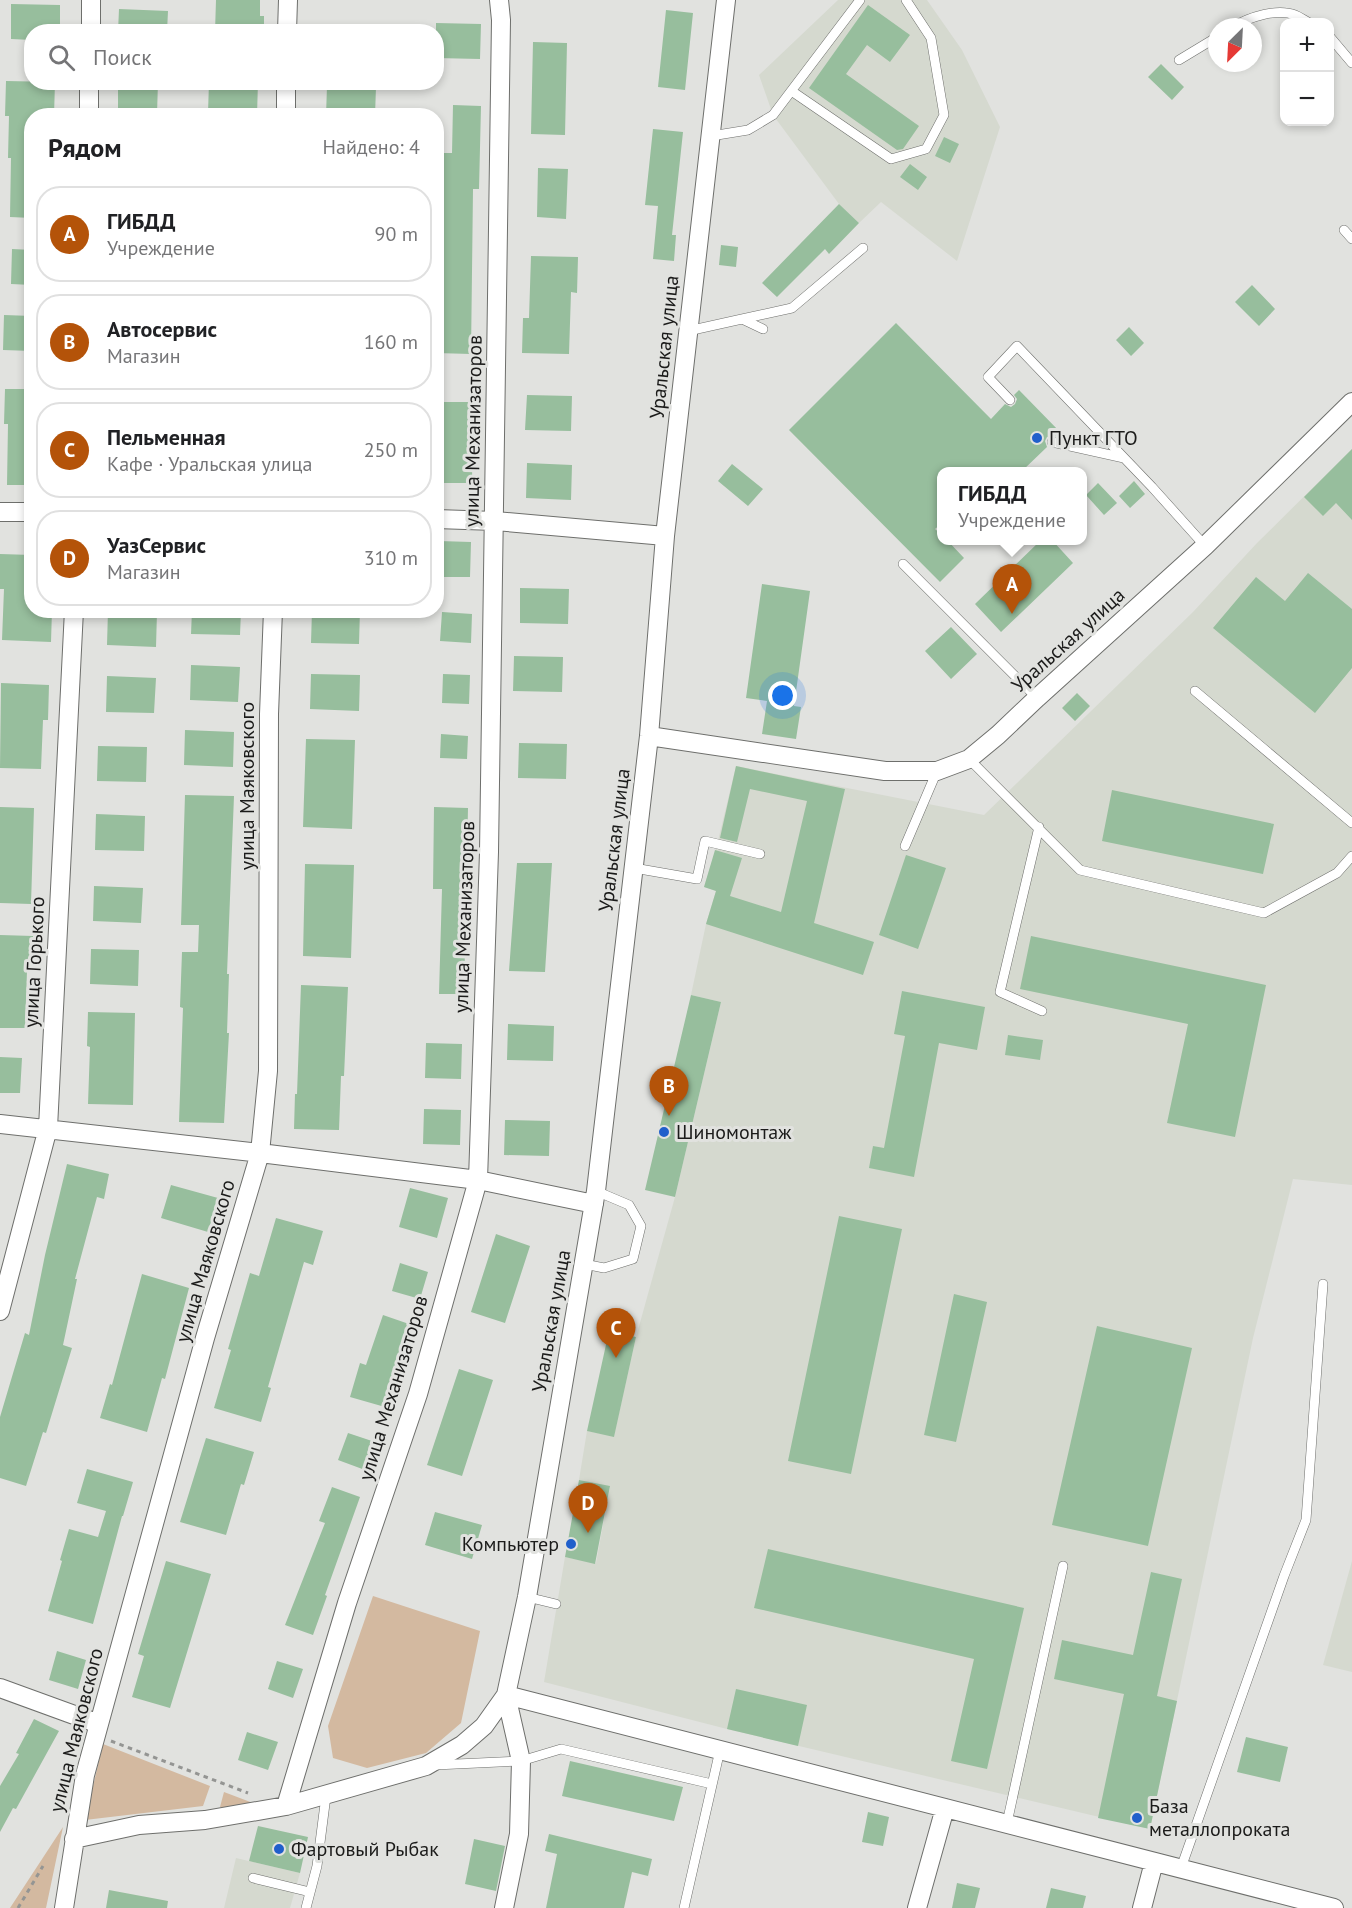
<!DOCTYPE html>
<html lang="ru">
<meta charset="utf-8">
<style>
:root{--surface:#fff;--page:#f6f6f6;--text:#202124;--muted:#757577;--line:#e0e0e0;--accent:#b45309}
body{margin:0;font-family:"PT Sans",sans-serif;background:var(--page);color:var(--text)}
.controls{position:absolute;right:18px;top:18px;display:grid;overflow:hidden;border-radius:12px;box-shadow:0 3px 9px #0003}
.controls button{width:54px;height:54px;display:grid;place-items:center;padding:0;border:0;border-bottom:2px solid var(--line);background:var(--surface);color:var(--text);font:30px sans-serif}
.compass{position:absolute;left:1208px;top:18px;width:54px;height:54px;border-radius:50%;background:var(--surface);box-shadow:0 3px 9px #0003;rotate:204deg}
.you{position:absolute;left:783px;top:696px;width:21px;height:21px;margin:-15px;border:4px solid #fff;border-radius:50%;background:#1a73e8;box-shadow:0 0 0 9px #1a73e833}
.badge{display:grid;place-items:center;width:39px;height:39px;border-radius:50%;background:var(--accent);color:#fff;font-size:20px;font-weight:700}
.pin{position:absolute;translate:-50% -50px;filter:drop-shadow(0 2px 3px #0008)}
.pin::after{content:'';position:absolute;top:32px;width:21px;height:18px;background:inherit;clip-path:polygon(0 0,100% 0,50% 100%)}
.popup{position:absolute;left:937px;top:467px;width:150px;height:78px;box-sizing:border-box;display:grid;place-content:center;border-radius:12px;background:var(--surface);filter:drop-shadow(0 2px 4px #0005);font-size:20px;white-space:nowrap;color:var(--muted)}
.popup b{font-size:22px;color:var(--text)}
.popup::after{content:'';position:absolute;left:50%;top:100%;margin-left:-12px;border:12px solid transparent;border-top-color:var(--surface)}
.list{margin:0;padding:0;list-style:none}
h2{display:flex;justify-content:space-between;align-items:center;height:78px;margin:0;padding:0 24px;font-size:26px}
h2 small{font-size:20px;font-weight:400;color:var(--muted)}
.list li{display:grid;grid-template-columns:39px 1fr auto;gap:18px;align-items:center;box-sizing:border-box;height:96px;margin:0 12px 12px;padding:0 12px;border:2px solid var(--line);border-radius:24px}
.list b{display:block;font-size:22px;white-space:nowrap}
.list p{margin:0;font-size:20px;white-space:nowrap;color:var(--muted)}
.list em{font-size:20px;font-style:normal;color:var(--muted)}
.icon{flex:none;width:33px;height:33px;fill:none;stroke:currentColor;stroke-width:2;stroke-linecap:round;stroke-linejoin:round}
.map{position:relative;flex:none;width:1352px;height:1908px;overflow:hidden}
.search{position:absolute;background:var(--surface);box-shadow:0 3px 9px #0003;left:24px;top:24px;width:420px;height:66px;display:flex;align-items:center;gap:15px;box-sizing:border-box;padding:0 21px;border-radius:24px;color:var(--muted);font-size:22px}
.panel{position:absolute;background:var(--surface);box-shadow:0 3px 9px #0003;left:24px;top:108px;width:420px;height:510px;border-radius:24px}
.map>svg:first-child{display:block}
.built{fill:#d5d9cf}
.green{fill:#d3b9a0}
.building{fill:#97be9d}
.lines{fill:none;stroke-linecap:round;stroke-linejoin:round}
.service-casing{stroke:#6e6f6c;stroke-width:10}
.minor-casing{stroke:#6e6f6c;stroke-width:20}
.path{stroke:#949593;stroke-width:3;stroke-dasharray:4.5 4.5;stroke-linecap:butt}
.service{stroke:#fff;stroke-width:9}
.minor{stroke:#fff;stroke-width:18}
.poi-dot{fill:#205fcb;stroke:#e1e2df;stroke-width:2}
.labels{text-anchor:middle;stroke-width:6;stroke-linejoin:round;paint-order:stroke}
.street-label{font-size:20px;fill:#1b1b1a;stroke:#e1e2df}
.poi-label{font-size:20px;fill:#1b1b1a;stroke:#e1e2df;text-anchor:start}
</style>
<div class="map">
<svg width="1352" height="1908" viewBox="0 0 1352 1908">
<rect width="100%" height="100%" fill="#e1e2df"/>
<path class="built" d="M838 0H927L962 50 1000 127 957 261 881 202 859 223 839 204 773 115 759 75Z
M1352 449V1185L1293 1179 1253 1338 1150 1829 727 1729 544 1682 565 1557 596 1563 610 1487 579 1480 587 1431 614 1436 636 1337 675 1197 721 1002 691 995 706 924 716 891 704 887 716 849 736 766 984 815 1193 612 1257 543Z
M1352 1561V1672L1323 1665Z
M236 1858 300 1873 290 1908H224Z"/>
<path class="green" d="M373 1596 480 1631 461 1723 426 1753 367 1768 333 1758 328 1726Z
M103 1744 210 1786 203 1806 85 1820Z
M224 1792 253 1803 237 1808 220 1807Z
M63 1827 46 1908H10Z"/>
<path class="building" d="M216 0H260V16H264V32H215Z
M11 4 60 5V32H32V40L11 39Z
M868 5 910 35 890 62 867 45 846 74 919 126 903 149 897 150 809 88Z
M119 9 168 11 167 32H118Z
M666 10 693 13 685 90 658 87Z
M436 23 481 24 480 59 436 58Z
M533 42 567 43 565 135 531 134Z
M1161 64 1184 87 1172 100 1148 77Z
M6 81 55 82 54 116H32V218L10 217 11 158H8L9 116H5Z
M118 82H158L157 114 118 111Z
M209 82H258L257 115 208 113Z
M327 86 376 87 375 116H326Z
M453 105 481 106 479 189H473L471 354 436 353V153H452Z
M653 129 683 132 672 235H676L674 261 653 259 658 206 645 205Z
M944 137 959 144 950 163 935 156Z
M910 164 927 177 918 190 900 177Z
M538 168 568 169 566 219 537 217Z
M839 204 859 223 829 254 825 249 777 297 762 283Z
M721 245 738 247 736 267 719 265Z
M12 249 32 250V285L11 284Z
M531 256 578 257 577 293 571 292 569 354 522 353 523 318H529Z
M1252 285 1275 309 1259 326 1235 302Z
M4 315 32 316V351L3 350Z
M896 323 991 419 1005 404 1011 407 1015 404 1017 399 1014 395 1019 390 1061 433 1058 436 1047 437 1045 441 1047 447 1022 471H942V523L935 529 942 535V540H947L964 558 940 582 789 430Z
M1129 327 1144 343 1131 356 1116 340Z
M5 389H32V485H7L8 424H4Z
M527 395 572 396 571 431 525 430Z
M436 402H473L472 483H436Z
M1352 449V520L1336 503 1323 516 1304 497Z
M527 463 572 465 571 500 526 498Z
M732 464 763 489 748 506 718 481Z
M1134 481 1145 494 1130 508 1119 496Z
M1098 483 1117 503 1104 515 1086 495Z
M1041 540H1052L1073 563 1001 632 975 604Z
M439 541 471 542 470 577H438Z
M0 554 32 555V610H52L51 642 2 640 4 589H0Z
M1308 573 1352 609V668L1315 713 1213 628 1256 577 1285 601Z
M762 584 810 591 794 706 801 707 796 739 762 734 767 701 746 698Z
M520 588 569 589 568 624 520 623Z
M108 610 157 612 156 647 107 645Z
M192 610H241L240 635 191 634Z
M312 610H360L359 644 311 643Z
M442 612 472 614 471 643 440 641Z
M951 627 977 654 951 679 925 651Z
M514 656 563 657 562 692 513 691Z
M191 665 240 667 238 702 190 700Z
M311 674 360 675 359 711 310 709Z
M443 674 470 675 469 704 442 703Z
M107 676 156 678 154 713 106 712Z
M1 683 49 685 48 720H43L41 769 0 768Z
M1077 693 1090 706 1075 721 1062 708Z
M185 730 234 732 233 767 184 765Z
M441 734 468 736 467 759 440 758Z
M306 739 355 740 352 829 303 827Z
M519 743 567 744 566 779 518 778Z
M98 746 147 747 146 782 97 781Z
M736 766 845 789 814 923 874 942 863 975 706 924 716 891 704 887 715 850 742 858 730 896 781 912 807 801 750 789 737 842 720 838Z
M1112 790 1274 824 1263 874 1102 841Z
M185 795 234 796 227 974H229L227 1033H229L224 1123 179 1122 183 1008 180 1007 182 952H198L199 925H181Z
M0 807 34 808 31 904 0 903Z
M434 807 468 808 464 994H439L442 889H433Z
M96 814 145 816 144 851 95 850Z
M906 855 946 868 918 949 879 935Z
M517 863H552L545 972 509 971Z
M305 864 354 865 351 958 303 956Z
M94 886 143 888 141 923 93 921Z
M0 935 33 936 32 971H27L25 1028H0Z
M1031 936 1266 985 1235 1137 1167 1123 1188 1024 1020 989Z
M91 949 139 950 138 986 90 984Z
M301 985 348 987 344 1076H341L339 1130 294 1129 295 1094H297Z
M902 991 985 1007 977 1050 939 1043 914 1177 869 1168 873 1146 884 1148 905 1036 894 1034Z
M691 995 721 1002 675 1197 645 1190Z
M88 1012 135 1013 133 1105 88 1104 90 1047 87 1046Z
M508 1024 554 1026 553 1061 507 1060Z
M1008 1035 1043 1040 1040 1060 1005 1055Z
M426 1043 462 1044 461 1079 425 1078Z
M0 1057 22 1058 20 1093H0Z
M424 1109 461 1110 460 1145 423 1144Z
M505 1120 550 1121 549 1156 504 1155Z
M67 1164 109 1174 104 1199 97 1197 75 1279H77L63 1345 72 1348 46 1433 43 1432 26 1486 0 1478V1417L25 1333 29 1335 45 1255Z
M171 1185 218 1198 208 1232 161 1218Z
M410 1188 448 1198 437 1238 399 1227Z
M839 1216 902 1229 851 1474 788 1461Z
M276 1218 323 1231 313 1265 304 1262 268 1387 271 1388 261 1422 214 1408 231 1350 228 1349 250 1273 259 1276Z
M496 1234 530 1246 505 1323 471 1312Z
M400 1263 428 1272 420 1299 392 1291Z
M142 1274 189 1288 165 1379 162 1378 147 1432 100 1418 110 1384 112 1385Z
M954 1294 987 1302 956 1442 924 1435Z
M383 1315 409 1324 393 1373 395 1374 385 1407 350 1397 360 1363 366 1365Z
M1097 1326 1192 1348 1148 1546 1052 1525Z
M609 1331 636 1337 614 1437 587 1431Z
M459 1369 493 1380 462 1476 427 1465Z
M348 1433 375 1442 365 1470 338 1460Z
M206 1438 254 1452 244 1485 241 1484 226 1535 180 1522Z
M87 1469 133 1482 123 1516H122L93 1624 48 1611 62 1561 60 1560 69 1529 98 1537 106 1511 77 1503Z
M579 1480 610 1486 595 1564 565 1557Z
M332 1487 360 1497 325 1595 327 1596 313 1635 285 1625 325 1523 319 1521Z
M435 1512 482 1525 472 1559 425 1545Z
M768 1549 1024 1608 987 1769 951 1761 974 1659 754 1608Z
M166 1561 211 1574 170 1708 132 1697 144 1656 138 1654Z
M1151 1572 1182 1579 1157 1696 1177 1701 1150 1829 1098 1818 1124 1694 1054 1679 1062 1640 1133 1655Z
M57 1651 86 1660 78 1689 49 1680Z
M277 1661 303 1669 293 1698 268 1689Z
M736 1689 807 1705 798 1746 727 1729Z
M34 1719 59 1731 16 1809 13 1808 0 1832V1786L19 1754 16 1753Z
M247 1732 278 1742 268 1770 238 1760Z
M1246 1737 1288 1747 1280 1782 1237 1772Z
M570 1761 683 1787 674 1821 562 1796Z
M868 1812 889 1817 883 1846 862 1842Z
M258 1826 308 1837 300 1873 249 1861Z
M549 1834 652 1859 648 1876 632 1872 624 1908H546L557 1854 545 1851Z
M474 1839 505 1846 496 1891 465 1884Z
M957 1883 980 1888 975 1908H952Z
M1051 1888 1086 1896 1083 1908H1046Z
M109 1890 168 1901 167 1908H106Z"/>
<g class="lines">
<g class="service-casing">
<path id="service" d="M1233 27C1249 17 1277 8 1295 15 1300 17 1304 20 1308 22
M1330 37 1352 63
M1179 60 1217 37
M793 92 891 159 926 149 944 115 931 38 906 0
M711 136 748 130 773 115 860 0
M1344 230 1352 239
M742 319 792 308 863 248
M688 331 742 319 763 329
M1010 400 988 377 1017 346 1152 487 1205 546
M1052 442 1124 458
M903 564 1037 698
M1195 691 1352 823
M969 759 1080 870 1264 913 1337 873 1352 856
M1039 827 1000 992 1042 1011
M905 846 937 771
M634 868 697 879 705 841 760 854
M584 1264 604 1268 633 1259 641 1226 629 1205 596 1191
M527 1597 556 1604
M435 1765 521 1761 561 1749 712 1784
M1007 1823 1063 1566
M1181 1868 1284 1576 1306 1520 1323 1284
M253 1878 310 1892
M306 1908 317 1866 326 1796
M684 1908 720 1750"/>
</g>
<g class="minor-casing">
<path id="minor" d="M91 32V0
M287 32 288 0
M89 116V82
M286 116V82
M0 512H32
M436 519 495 521 665 536
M649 736 885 771H937L969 759 998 735 1037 698 1205 546 1352 402
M0 1124 260 1153 478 1180 594 1204
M0 1311 48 1128 74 610
M0 1688 99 1724
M506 1695 1334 1908
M286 1806 347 1603 418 1394 478 1180 489 852 501 20 499 0
M74 1839 139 1825 205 1820 286 1806 426 1766 462 1745 484 1726 506 1695
M64 1908 85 1775 99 1724 205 1338 260 1153 268 1071 269 714 273 610
M504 1908 519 1834 521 1761 506 1695 527 1597 596 1191 649 736 665 536 726 0
M917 1908 945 1808
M1142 1908 1154 1862"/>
</g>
<path class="path" d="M111 1741 248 1793
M18 1908 43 1866"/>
<use href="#service" class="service"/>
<use href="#minor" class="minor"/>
</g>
<g class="poi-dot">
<circle cx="1037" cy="438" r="6"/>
<circle cx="664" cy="1132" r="6"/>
<circle cx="571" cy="1544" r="6"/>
<circle cx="1137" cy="1818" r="6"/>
<circle cx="279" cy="1849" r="6"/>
</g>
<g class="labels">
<g class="street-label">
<text transform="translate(664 347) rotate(-84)" y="7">Уральская улица</text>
<text transform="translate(473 431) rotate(-89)" y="7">улица Механизаторов</text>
<text transform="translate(1068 640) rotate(-42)" y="7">Уральская улица</text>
<text transform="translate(247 786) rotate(-90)" y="7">улица Маяковского</text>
<text transform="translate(614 840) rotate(-83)" y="7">Уральская улица</text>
<text transform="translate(464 917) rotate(-88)" y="7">улица Механизаторов</text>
<text transform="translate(34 962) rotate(-87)" y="7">улица Горького</text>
<text transform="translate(205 1261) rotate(-74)" y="7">улица Маяковского</text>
<text transform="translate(551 1321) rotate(-80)" y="7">Уральская улица</text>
<text transform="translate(393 1388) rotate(-73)" y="7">улица Механизаторов</text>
<text transform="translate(76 1730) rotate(-76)" y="7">улица Маяковского</text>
</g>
<g class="poi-label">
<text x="1049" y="445">Пункт ГТО</text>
<text x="676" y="1139">Шиномонтаж</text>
<text x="559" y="1551" text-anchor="end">Компьютер</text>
<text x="1149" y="1813">База<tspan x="1149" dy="23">металлопроката</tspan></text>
<text x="291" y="1856">Фартовый Рыбак</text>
</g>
</g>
</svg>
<div class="controls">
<button>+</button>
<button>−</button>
</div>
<svg class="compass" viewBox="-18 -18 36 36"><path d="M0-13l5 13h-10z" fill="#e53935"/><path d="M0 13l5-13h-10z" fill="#757577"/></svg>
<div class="you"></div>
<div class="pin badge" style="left:1012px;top:614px">A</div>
<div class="popup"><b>ГИБДД</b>Учреждение</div>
<div class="pin badge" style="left:669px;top:1116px">B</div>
<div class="pin badge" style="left:616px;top:1358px">C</div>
<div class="pin badge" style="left:588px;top:1533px">D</div>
<div class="search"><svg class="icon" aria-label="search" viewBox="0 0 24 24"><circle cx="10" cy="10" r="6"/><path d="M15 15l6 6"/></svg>Поиск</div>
<section class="panel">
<h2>Рядом<small>Найдено: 4</small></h2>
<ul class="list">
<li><span class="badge">A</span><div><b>ГИБДД</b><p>Учреждение</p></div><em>90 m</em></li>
<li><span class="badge">B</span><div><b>Автосервис</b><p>Магазин</p></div><em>160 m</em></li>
<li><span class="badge">C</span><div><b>Пельменная</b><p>Кафе · Уральская улица</p></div><em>250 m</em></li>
<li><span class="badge">D</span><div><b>УазСервис</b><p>Магазин</p></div><em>310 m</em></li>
</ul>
</section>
</div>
